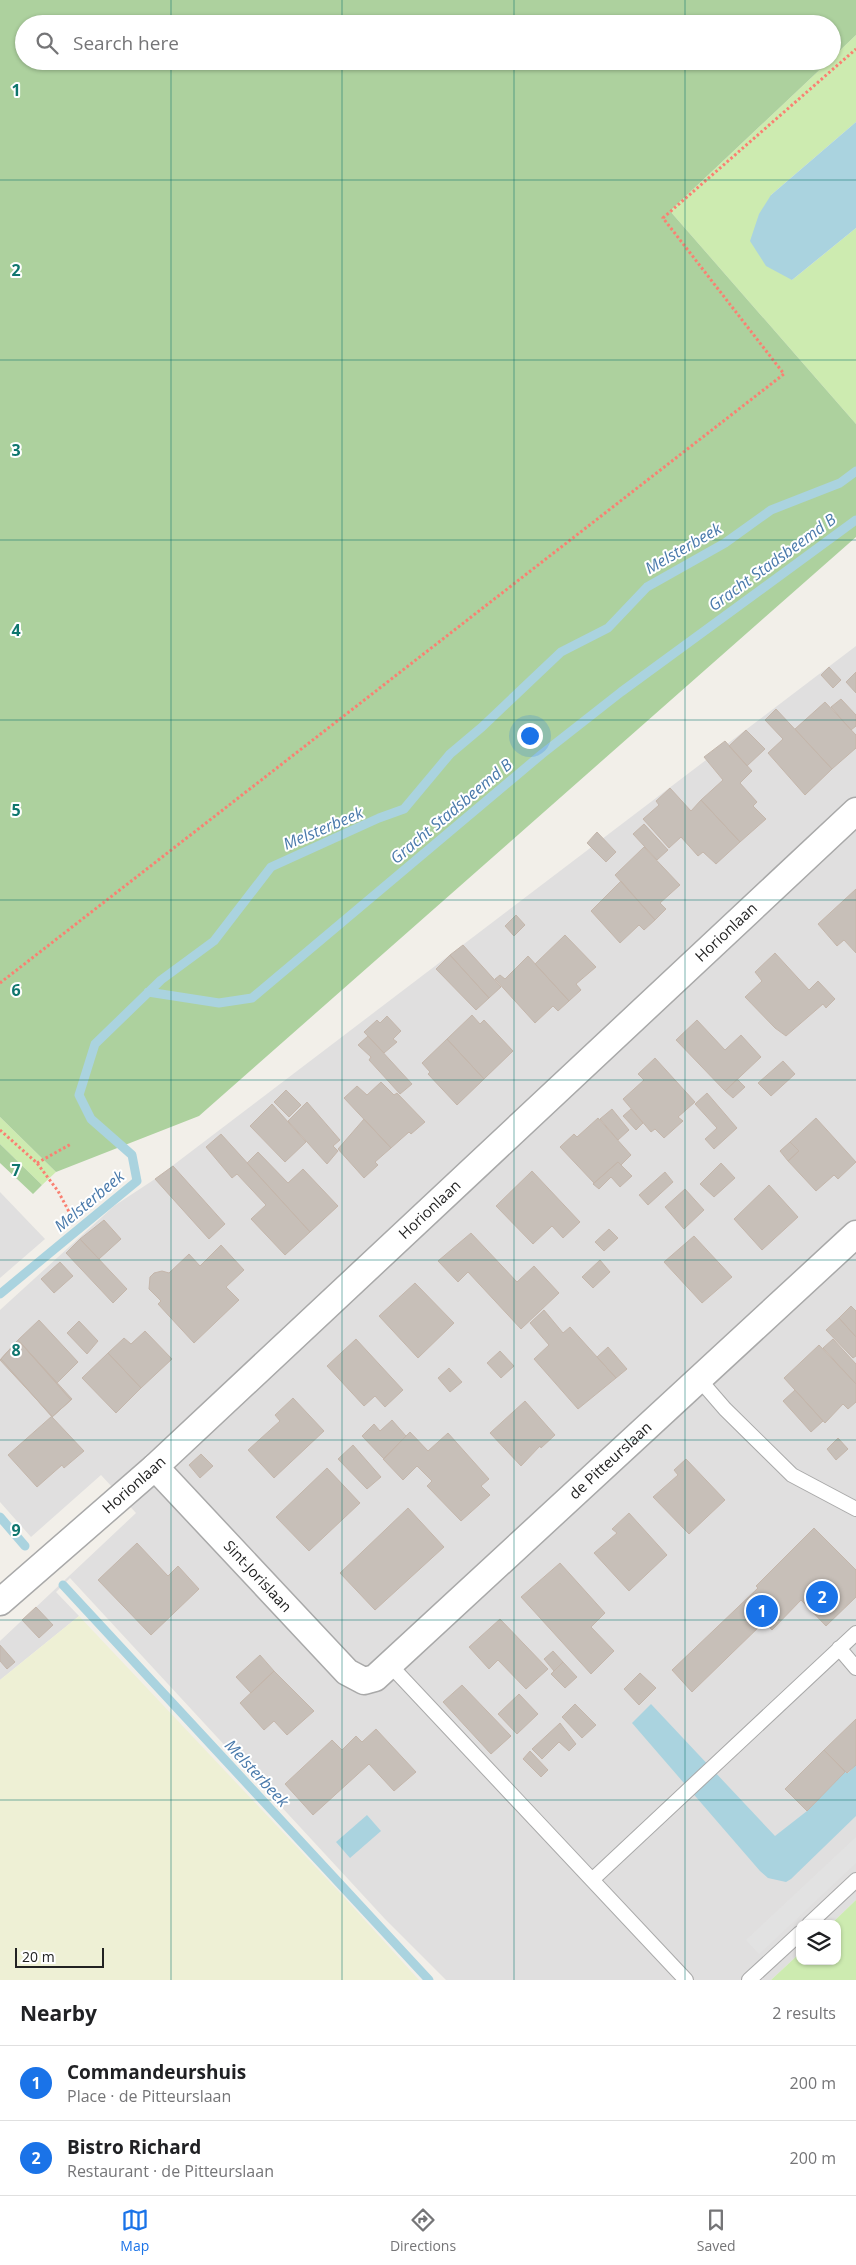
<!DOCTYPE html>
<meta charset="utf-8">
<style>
:root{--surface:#fff;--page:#f2f2f2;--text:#202124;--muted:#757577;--line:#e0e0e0;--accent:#1a73e8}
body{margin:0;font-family:"Open Sans",sans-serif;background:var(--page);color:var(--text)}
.controls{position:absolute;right:15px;bottom:15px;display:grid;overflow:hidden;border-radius:10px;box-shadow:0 1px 4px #0004}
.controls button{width:45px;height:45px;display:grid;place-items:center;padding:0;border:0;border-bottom:1px solid var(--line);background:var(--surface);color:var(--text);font:25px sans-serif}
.scale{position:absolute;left:15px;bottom:12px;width:89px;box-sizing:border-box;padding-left:5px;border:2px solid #222;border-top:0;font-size:14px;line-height:18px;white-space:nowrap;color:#222;-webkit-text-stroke:4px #fff;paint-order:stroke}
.you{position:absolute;left:529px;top:735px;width:18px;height:18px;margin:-12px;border:4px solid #fff;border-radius:50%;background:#1a73e8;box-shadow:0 0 0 8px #1a73e833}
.badge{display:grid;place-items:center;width:32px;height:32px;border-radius:50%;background:var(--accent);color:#fff;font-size:16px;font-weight:700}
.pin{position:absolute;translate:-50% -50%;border:2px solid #fff;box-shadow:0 1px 5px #0006}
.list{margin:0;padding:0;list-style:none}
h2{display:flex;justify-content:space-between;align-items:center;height:65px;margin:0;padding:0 20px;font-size:21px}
h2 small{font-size:16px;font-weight:400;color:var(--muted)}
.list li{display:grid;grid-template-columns:32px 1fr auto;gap:15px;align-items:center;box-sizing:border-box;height:75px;padding:0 20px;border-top:1px solid var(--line)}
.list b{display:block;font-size:19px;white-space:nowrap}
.list p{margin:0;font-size:16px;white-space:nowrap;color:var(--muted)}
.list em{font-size:16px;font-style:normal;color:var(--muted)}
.icon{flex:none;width:28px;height:28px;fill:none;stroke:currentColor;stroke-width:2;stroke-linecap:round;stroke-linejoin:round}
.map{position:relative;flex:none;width:856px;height:1980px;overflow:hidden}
.search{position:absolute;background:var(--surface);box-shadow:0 1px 4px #0004;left:15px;right:15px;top:15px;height:55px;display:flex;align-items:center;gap:12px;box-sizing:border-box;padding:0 18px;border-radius:28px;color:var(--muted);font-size:19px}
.sheet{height:215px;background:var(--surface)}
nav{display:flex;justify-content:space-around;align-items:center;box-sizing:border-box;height:70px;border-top:1px solid var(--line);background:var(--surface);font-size:14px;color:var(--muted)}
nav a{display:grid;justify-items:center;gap:2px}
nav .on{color:var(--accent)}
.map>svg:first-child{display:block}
.residential{fill:#e0dfdf}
.farmland{fill:#eef0d5}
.grass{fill:#cdebb0}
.forest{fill:#add19e}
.parking{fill:#e2e2e2}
.water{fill:#aad3df}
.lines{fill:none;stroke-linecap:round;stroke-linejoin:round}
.stream{stroke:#aad3df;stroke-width:9}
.building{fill:#c7bfb8;stroke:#c4b6ab}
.lane-casing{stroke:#a9a9a9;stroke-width:16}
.street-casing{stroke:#a9a9a9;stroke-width:29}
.path{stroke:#fa8072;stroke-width:3;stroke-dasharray:2.5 2.5;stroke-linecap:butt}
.lane{stroke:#fff;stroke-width:14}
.street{stroke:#fff;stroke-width:26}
.grid{fill:none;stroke:#0f766e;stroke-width:1;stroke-opacity:0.55}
.labels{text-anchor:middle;stroke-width:4;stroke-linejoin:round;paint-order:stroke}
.street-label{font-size:15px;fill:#222;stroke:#fff}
.water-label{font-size:16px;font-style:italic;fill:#4a7aab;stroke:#fff}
.grid-label{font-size:16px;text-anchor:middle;font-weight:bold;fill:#0f766e;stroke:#fff;stroke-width:4;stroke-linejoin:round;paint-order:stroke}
</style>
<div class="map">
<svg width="856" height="1980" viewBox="0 0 856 1980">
<rect width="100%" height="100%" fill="#f2efe9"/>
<path class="residential" d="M856 646V1900L831 1924H800V1953L771 1980H446L385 1919 70 1578 56 1592 79 1616 0 1680V1641L136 1513 101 1475 31 1537 0 1502V1310L114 1206 155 1179Z
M0 1192 45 1239 0 1278Z"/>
<path class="farmland" d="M79 1616 343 1896 419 1980H0V1680Z"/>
<path class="grass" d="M856 35V122L771 195 792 280 856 228V424L670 211 829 61H832V58Z
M0 1117 56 1172 42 1185 0 1144Z
M856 1900V1980H771L800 1953V1961H837V1924H831Z"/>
<path class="forest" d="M0 0H856V35L832 58V24H24V61H829L670 211 856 424V537L199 1116 56 1172 0 1117Z
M0 1144 42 1185 33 1194 0 1163Z"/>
<path class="parking" d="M856 1837V1863L759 1954 746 1940Z"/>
<path class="water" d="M856 122V228L792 280 766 266 750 241 759 214 771 195Z
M651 1704 775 1836 807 1811 845 1772 848 1773 856 1765V1816L791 1879 786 1882 768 1878 760 1871 632 1723Z
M367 1815 381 1831 350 1858 336 1842Z"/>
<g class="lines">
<path class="stream" d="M148 992 219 1003 252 998 542 754 621 692 856 520
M0 1294 137 1181 132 1155 91 1119 79 1095 95 1044 161 980 214 941 271 867 379 818 404 809 450 754 482 727 561 652 608 628 647 587 725 543 771 510 840 483 856 471
M0 1517 25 1546
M63 1585 429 1980"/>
</g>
<path class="building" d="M829 667 841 680 833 688 821 675Z
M856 672V693L846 682Z
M841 699 856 715V726L851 730 831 707Z
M825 702 856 735V748L832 769 795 729Z
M776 709 832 769 805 795 768 753 783 739 765 720Z
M746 730 765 749 747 766 729 746Z
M725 741 752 771 740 783 757 802 753 806 766 819 740 842 701 800 723 780 704 757Z
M670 788 691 811 701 800 740 842 716 864 703 852 698 856 681 837 669 848 643 819 659 805 656 801Z
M644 824 668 850 657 860 633 834Z
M597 832 616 852 606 862 587 843Z
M644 847 680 885 660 903 666 909 655 920 615 875Z
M621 881 655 920 644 930 639 925 620 943 591 911Z
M856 889V953L844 940 837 946 818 924Z
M516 915 525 925 514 936 505 926Z
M565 935 596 967 576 984 581 990 569 1001 535 964Z
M463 945 501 987 489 998 450 955Z
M775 953 809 990 818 981 835 999 826 1008 823 1004 786 1036 775 1028 745 997 762 981 755 972Z
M450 955 489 998 476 1010 436 969Z
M528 956 569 1001 558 1011 553 1006 535 1023 495 979 500 975 505 979Z
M472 1015 480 1024 484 1020 513 1051 484 1079 447 1039Z
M387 1016 401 1031 393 1039 397 1042 384 1053 364 1032 377 1020 380 1023Z
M697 1020 725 1050 741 1035 761 1057 725 1091 676 1040Z
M368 1036 412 1084 400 1094 369 1060 371 1057 358 1045Z
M447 1039 484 1079 457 1105 428 1074 430 1072 422 1063Z
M655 1058 695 1102 678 1117 683 1121 664 1138 655 1129 651 1132 623 1099 644 1080 638 1074Z
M783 1061 795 1074 771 1096 758 1083Z
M737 1079 745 1087 733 1098 725 1091Z
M381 1082 394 1095 397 1093 425 1122 411 1134 409 1132 391 1148 344 1098 357 1086 367 1095Z
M286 1090 301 1105 289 1117 274 1102Z
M707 1093 737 1128 714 1149 705 1139 717 1128 695 1104Z
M307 1102 340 1140 333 1146 338 1151 327 1164 288 1121Z
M272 1104 306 1142 285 1162 250 1126Z
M612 1109 629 1130 618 1140 600 1119Z
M631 1109 643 1123 636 1130 623 1116Z
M598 1118 631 1155 621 1165 618 1162 594 1183 560 1147 574 1134 577 1137Z
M816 1118 856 1162 838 1179 834 1175 816 1191 788 1161 799 1151 790 1142Z
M364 1119 391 1148 375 1162 378 1165 364 1178 338 1149Z
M221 1134 310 1232 285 1255 251 1219 266 1205 237 1174 232 1178 206 1147Z
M790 1142 799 1151 788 1161 780 1151Z
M258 1152 288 1183 303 1169 338 1206 310 1232 247 1163Z
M618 1162 632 1176 620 1187 611 1177 599 1189 593 1184Z
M721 1163 735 1178 714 1197 700 1184Z
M173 1166 225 1224 209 1239 155 1179Z
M532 1171 580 1222 563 1238 552 1226 533 1244 496 1206Z
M665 1172 673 1182 648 1205 639 1195Z
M769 1185 798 1217 762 1250 734 1219Z
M685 1189 704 1210 684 1229 665 1207Z
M104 1220 121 1239 99 1259 80 1239Z
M609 1229 618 1238 604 1251 595 1242Z
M471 1233 517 1282 534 1266 559 1293 521 1329 468 1272 458 1282 438 1261Z
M694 1236 732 1277 702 1303 664 1262Z
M80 1239 127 1289 113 1303 66 1253Z
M221 1245 244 1270 226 1287 239 1300 194 1343 158 1304 161 1301 149 1289 150 1277 154 1273 162 1271 169 1273 189 1254 200 1266Z
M600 1260 610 1272 593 1288 582 1277Z
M60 1262 73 1276 54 1293 41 1279Z
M415 1283 454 1323 418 1358 379 1316Z
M851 1306 856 1311V1337L839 1318Z
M544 1310 563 1333 570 1327 616 1378 578 1409 534 1359 549 1345 530 1323Z
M839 1318 856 1337V1356L853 1358 826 1330Z
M39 1320 78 1362 57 1383 18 1340Z
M79 1321 98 1341 87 1354 67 1333Z
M145 1331 172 1359 141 1388 108 1353 124 1338 131 1344Z
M356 1339 403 1390 385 1407 375 1396 364 1406 327 1366Z
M833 1339 856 1364V1384L823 1348Z
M18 1340 72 1399 52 1417 84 1451 64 1468 62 1465 37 1487 8 1455 52 1416 0 1360Z
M18 1340 71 1400 52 1417 1 1359Z
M819 1345 856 1384V1402L848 1409 843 1404 825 1423 784 1378Z
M608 1347 627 1369 616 1378 597 1357Z
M500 1351 514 1366 501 1378 487 1363Z
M108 1353 141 1388 116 1413 82 1378Z
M449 1368 462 1382 450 1392 438 1378Z
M795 1390 823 1421 811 1432 783 1401Z
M293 1398 324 1431 274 1478 248 1450 280 1421 275 1415Z
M525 1401 555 1435 541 1448 540 1446 521 1466 490 1433Z
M392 1420 406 1436 384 1459 362 1436 374 1424 380 1431Z
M410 1432 428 1451 448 1433 489 1479 481 1486 490 1495 461 1521 427 1486 432 1481 417 1466 403 1480 383 1459Z
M838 1438 848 1449 836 1460 827 1449Z
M353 1445 381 1477 367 1489 338 1459Z
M201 1454 213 1466 200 1478 189 1465Z
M686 1459 725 1500 689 1534 653 1497 678 1475 674 1470Z
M327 1468 360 1503 309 1551 276 1517Z
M408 1508 444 1547 375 1610 340 1573Z
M629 1513 667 1555 629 1591 594 1553 617 1533 612 1529Z
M814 1528 856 1570V1597L826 1626 801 1600 772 1630 764 1622 692 1692 672 1670 758 1588 756 1586Z
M137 1543 168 1576 178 1566 199 1589 151 1635 98 1580Z
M560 1563 605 1613 591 1627 614 1651 591 1674 521 1597Z
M36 1607 53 1625 39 1638 22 1620Z
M500 1619 548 1669 526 1689 498 1660 489 1669 469 1647Z
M0 1645 15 1662 7 1669 0 1661Z
M553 1651 563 1662 554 1671 544 1659Z
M260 1655 274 1671 251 1693 236 1677Z
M563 1662 577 1677 565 1688 551 1674Z
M274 1671 314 1711 287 1735 274 1721 264 1730 240 1703Z
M640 1673 656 1688 639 1705 624 1689Z
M462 1685 511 1736 491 1754 443 1702Z
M519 1694 538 1714 517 1734 498 1714Z
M575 1704 596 1725 582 1738 562 1717Z
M856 1719V1765L847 1773 824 1750Z
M560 1723 576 1744 569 1751 559 1742 542 1759 532 1749Z
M376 1729 416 1772 394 1791 369 1764 313 1815 285 1784 332 1740 342 1750 356 1736 362 1742Z
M824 1750 845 1772 807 1811 785 1789Z
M530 1751 548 1770 541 1777 523 1759Z"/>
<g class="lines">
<g class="lane-casing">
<path id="lane" d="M699 1379 725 1409 792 1475 856 1509
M839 1648 856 1668
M390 1665 686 1980
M592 1880 856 1633
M809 1924 856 1880
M749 1980 800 1933"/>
</g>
<g class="street-casing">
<g id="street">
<path id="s1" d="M155 1467 347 1672 364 1681 375 1678 856 1234"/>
<path id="s2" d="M0 1602 155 1467 856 811"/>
</g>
</g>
<path class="path" d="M0 983 784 374 663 218 856 49
M0 1130 37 1163 58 1191 74 1221
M37 1163 71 1144"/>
<use href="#lane" class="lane"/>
<use href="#street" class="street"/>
</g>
<path class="grid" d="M171 0V24M342 0V24M514 0V24M685 0V24M171 61V1980M342 61V1980M514 61V1980M685 61V1980M0 180H856M0 360H856M0 540H856M0 720H856M0 900H856M0 1080H856M0 1260H856M0 1440H856M0 1620H856M0 1800H856"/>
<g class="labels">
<g class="street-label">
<text dy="5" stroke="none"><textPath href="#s2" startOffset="988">Horionlaan</textPath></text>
<text dy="5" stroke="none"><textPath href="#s2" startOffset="582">Horionlaan</textPath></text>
<text dy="5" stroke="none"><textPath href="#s1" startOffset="632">de Pitteurslaan</textPath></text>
<text dy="5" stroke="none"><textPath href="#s2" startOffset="178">Horionlaan</textPath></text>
<text dy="5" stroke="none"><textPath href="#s1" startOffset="150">Sint-Jorislaan</textPath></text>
</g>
<g class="water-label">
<text transform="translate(683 548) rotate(-30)" y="6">Melsterbeek</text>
<text transform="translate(772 562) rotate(-36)" y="6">Gracht Stadsbeemd B</text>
<text transform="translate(451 811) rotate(-40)" y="6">Gracht Stadsbeemd B</text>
<text transform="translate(323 828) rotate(-23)" y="6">Melsterbeek</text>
<text transform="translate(89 1201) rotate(-40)" y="6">Melsterbeek</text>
<text transform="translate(257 1773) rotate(47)" y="6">Melsterbeek</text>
</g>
</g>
<g class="grid-label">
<text x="16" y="96">1</text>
<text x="16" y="276">2</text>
<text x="16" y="456">3</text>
<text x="16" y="636">4</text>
<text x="16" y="816">5</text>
<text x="16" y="996">6</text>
<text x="16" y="1176">7</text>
<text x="16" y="1356">8</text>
<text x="16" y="1536">9</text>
</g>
</svg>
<div class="controls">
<button><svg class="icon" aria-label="layers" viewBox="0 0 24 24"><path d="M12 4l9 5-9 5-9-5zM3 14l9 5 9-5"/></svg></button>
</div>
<div class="scale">20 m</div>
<div class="you"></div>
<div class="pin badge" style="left:762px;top:1611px">1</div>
<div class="pin badge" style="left:822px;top:1597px">2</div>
<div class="search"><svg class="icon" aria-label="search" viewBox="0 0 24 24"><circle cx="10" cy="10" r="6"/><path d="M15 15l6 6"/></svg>Search here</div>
</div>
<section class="sheet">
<h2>Nearby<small>2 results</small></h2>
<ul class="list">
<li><span class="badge">1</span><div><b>Commandeurshuis</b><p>Place · de Pitteurslaan</p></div><em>200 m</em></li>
<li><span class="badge">2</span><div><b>Bistro Richard</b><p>Restaurant · de Pitteurslaan</p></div><em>200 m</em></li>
</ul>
</section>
<nav>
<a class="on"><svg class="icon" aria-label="map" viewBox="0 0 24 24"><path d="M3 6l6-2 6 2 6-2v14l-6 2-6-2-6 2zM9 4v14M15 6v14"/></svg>Map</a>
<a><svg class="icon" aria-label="directions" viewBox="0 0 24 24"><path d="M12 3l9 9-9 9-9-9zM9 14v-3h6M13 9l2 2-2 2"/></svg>Directions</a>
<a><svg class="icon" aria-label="saved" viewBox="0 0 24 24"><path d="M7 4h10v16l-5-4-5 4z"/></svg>Saved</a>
</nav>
